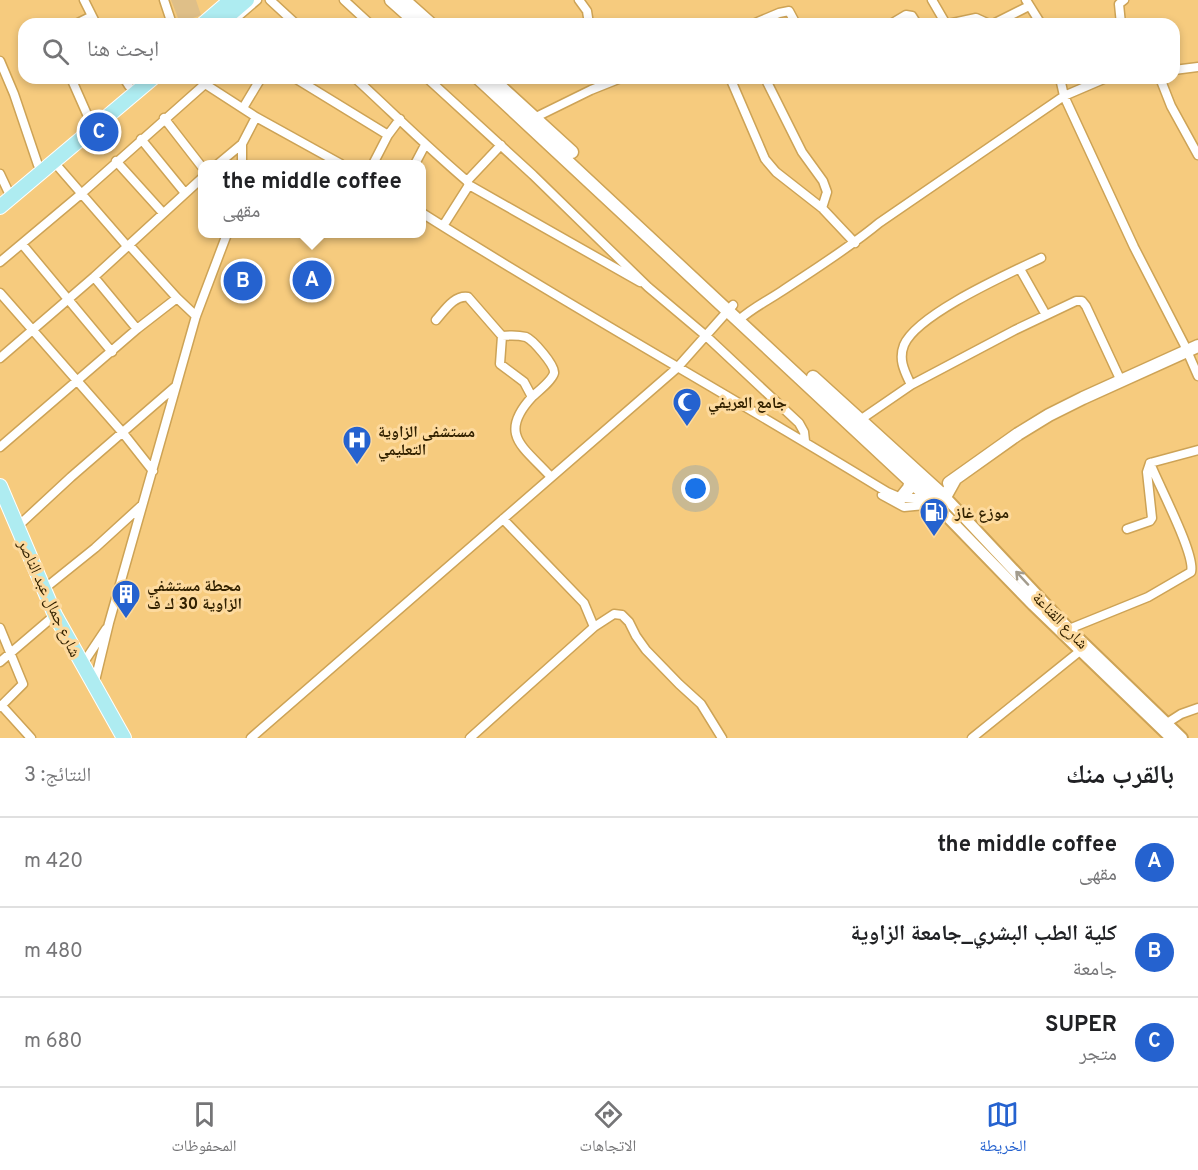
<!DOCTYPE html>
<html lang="ar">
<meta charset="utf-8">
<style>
:root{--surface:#fff;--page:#f6f6f6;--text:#202124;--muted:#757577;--line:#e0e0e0;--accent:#2562cf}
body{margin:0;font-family:Overpass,"Noto Naskh Arabic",sans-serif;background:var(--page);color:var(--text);direction:rtl}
.you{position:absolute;left:696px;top:489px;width:21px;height:21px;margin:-15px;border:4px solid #fff;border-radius:50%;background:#1a73e8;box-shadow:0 0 0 9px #1a73e833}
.badge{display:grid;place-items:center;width:39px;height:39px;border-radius:50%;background:var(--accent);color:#fff;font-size:20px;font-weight:700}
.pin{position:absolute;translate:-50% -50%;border:3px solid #fff;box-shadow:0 2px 6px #0006}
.popup{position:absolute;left:198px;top:160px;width:228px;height:78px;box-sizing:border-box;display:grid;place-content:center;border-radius:12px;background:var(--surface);filter:drop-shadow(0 2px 4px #0005);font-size:20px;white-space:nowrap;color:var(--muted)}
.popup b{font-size:22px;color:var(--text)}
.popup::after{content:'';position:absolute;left:50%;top:100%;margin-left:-12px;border:12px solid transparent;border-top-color:var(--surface)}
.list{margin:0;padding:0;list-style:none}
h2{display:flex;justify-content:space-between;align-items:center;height:78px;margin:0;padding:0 24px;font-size:26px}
h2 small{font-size:20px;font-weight:400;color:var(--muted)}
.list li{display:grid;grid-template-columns:39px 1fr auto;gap:18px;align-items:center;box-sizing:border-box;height:90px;padding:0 24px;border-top:2px solid var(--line)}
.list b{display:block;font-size:22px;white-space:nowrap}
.list p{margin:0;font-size:20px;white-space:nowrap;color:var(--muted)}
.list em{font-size:20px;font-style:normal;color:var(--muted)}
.icon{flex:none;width:33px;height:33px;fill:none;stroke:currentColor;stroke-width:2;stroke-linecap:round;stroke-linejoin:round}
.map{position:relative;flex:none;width:1198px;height:738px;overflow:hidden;direction:ltr}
.search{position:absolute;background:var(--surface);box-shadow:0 3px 9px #0003;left:18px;right:18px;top:18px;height:66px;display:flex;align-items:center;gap:15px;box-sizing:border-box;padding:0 21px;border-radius:18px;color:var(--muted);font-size:22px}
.sheet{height:348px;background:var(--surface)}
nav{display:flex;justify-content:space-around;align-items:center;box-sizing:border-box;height:84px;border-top:2px solid var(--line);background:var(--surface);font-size:16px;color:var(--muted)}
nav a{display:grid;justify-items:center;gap:3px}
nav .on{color:var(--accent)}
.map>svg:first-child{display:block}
.green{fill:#dfbf88}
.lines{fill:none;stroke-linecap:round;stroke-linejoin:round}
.minor-casing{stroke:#cda356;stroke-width:11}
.tertiary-casing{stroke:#cda356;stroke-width:14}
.secondary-casing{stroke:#cda356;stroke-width:15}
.primary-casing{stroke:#fff;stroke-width:16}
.minor{stroke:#fff;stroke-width:8}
.tertiary{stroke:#fff;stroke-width:10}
.secondary{stroke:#fff;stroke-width:12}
.primary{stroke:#aeecf1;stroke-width:14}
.oneway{stroke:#a39c8d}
.labels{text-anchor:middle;stroke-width:6;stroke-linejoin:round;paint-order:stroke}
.poi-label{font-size:16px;font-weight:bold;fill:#332201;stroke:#fdda9e;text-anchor:start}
.street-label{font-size:16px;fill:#332201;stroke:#fdda9e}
</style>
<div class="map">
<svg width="1198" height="738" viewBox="0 0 1198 738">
<rect width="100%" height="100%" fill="#f6cb7e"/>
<path class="green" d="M171 0H196L201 15 180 23Z"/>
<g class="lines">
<g class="minor-casing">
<path id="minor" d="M84 0 96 24
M164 0 172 24
M270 0 296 24
M344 0 370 24
M579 0 587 11 589 24
M932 0 946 24
M1026 0 1041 24
M76 24 92 16
M229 24 257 0
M753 24 779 13 789 11 796 24
M891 24 906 15 912 16 917 24
M948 24 976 18 989 24
M993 24 1029 6
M1121 24 1119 4 1124 0
M0 61 14 94 38 165
M1174 70 1198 67
M71 78 90 121
M124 78 129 86
M200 78 205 84 256 117 341 164
M295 78 388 135
M355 78C392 112 428 148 467 181L469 185 640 282
M427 78 533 175 648 287 705 335 799 423 804 432 805 441
M765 78 802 152 823 181 827 192 822 208
M1060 78 1064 96 1134 247 1184 344 1198 376
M1160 78 1171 106 1198 155
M731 80 765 159 776 172 822 208 855 243
M243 108 261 78
M164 118 202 167
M532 119 591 90 621 78
M141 139 185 193
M116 161 163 213
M54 162 127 246
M218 164 242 144
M242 164V144L256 117
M373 164 388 135 400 119
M415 164 425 145
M0 174 8 191
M467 181 501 145
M422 213C575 310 733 397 887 492L901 498H929
M443 226 469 185
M22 244 112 352
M129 245 177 298 196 316
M0 262 81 194 205 84
M1020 269 1046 315
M94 277 137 329
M0 293 123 433 153 471
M436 320C445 310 454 295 468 297L502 336 500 364 524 382 532 397C497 435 524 447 551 477
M739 320C752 308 767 301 782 291 815 269 849 248 879 223L1064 96 1106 78
M502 336C511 335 518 335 526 337 533 340 555 365 554 373 552 381 538 391 532 397
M0 358 94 277 202 178
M911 385C905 372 898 360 904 345 917 314 1010 273 1041 258
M860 420 911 385 1015 330 1076 301H1082L1086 306 1121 381
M0 447 137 329 177 298
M882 495 904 507 935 504
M17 527 71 477 176 386
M1127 529 1150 521 1152 518 1147 472 1150 463 1198 450
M44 589 95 548 141 506
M594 627 614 614 622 615 629 622 636 636 646 650 679 684 701 704 722 738
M0 628 23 684 0 707
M1069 629 1148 597 1191 572C1196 555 1158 484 1150 463
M0 662 55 615
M82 665 106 629
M94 685 109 623 196 316 227 234
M2 706 31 738
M1167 723 1181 714 1198 708
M251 738 677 368 733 305
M470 738 594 627 584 603 503 519
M972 738 1080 651"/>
</g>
<g class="tertiary-casing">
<path id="tertiary" d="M945 497 1069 629 1182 738
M935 504 1033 605 1171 738"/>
</g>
<g class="secondary-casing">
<path id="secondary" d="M391 0 418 24
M404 0 431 24
M478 78 935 504 945 497 955 479
M491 78 572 152
M813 377 945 497
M949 483 1018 434 1049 415 1083 398 1198 346
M901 498 909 488 911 480"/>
</g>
<g class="primary-casing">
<path id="primary" d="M203 24 231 0
M219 24 247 0
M0 207 153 78
M0 486 55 615 124 738"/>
</g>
<use href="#minor" class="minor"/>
<use href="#tertiary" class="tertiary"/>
<use href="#secondary" class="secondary"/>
<use href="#primary" class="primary"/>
</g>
<defs><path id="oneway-shaft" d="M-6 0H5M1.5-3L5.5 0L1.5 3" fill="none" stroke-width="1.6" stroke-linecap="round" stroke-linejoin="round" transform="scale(1.5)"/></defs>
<use class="oneway" href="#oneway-shaft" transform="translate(1022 578) rotate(-133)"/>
<defs>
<g id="mosque-pin" transform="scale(1.5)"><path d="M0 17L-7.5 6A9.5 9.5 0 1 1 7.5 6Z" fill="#2562cf" stroke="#fdda9e"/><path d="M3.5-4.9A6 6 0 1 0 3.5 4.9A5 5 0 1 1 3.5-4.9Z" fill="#fff"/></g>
<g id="hospital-pin" transform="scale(1.5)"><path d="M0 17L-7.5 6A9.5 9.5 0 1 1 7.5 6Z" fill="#2562cf" stroke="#fdda9e"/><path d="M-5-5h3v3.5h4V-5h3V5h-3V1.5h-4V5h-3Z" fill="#fff"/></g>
<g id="fuel-pin" transform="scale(1.5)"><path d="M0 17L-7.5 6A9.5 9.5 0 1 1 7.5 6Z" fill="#2562cf" stroke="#fdda9e"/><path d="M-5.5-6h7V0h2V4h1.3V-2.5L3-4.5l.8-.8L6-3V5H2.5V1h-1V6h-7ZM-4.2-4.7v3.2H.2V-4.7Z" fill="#fff"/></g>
<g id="building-pin" transform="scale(1.5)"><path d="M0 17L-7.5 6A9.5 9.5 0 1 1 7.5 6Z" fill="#2562cf" stroke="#fdda9e"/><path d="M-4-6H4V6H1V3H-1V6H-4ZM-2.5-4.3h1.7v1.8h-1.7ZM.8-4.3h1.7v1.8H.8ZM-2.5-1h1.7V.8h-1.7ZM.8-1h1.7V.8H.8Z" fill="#fff"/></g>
</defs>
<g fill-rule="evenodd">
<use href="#mosque-pin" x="687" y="402"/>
<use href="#hospital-pin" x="357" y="440"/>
<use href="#fuel-pin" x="934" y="512"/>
<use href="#building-pin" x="126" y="594"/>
</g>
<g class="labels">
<g class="poi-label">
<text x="708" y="408">جامع العريفي</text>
<text x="378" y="437">مستشفى الزاوية<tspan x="378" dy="18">التعليمي</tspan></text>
<text x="955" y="518">موزع غاز</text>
<text x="147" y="591">محطة مستشفي<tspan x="147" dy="18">الزاوية 30 ك ف</tspan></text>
</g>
<g class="street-label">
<text transform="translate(50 598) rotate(65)" y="6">شارع جمال عبد الناصر</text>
<text transform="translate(1061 620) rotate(46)" y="6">شارع القناعة</text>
</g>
</g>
</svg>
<div class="you"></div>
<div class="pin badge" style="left:312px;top:280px">A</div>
<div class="popup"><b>the middle coffee</b>مقهى</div>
<div class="pin badge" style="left:243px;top:281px">B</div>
<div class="pin badge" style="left:99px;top:132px">C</div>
<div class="search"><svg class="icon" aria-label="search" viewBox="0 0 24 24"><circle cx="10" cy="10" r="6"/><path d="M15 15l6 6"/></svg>ابحث هنا</div>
</div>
<section class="sheet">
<h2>بالقرب منك<small>النتائج: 3</small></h2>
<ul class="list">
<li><span class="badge">A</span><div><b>the middle coffee</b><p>مقهى</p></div><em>420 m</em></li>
<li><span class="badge">B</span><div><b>كلية الطب البشري_جامعة الزاوية</b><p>جامعة</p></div><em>480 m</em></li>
<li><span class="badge">C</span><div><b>SUPER</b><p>متجر</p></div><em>680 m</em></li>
</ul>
</section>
<nav>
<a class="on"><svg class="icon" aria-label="map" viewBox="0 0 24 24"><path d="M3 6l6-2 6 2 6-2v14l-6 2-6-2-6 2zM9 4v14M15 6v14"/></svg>الخريطة</a>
<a><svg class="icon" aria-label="directions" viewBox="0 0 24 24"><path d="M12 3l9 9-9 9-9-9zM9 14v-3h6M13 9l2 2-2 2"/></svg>الاتجاهات</a>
<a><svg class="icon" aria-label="saved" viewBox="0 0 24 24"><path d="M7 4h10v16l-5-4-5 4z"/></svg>المحفوظات</a>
</nav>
